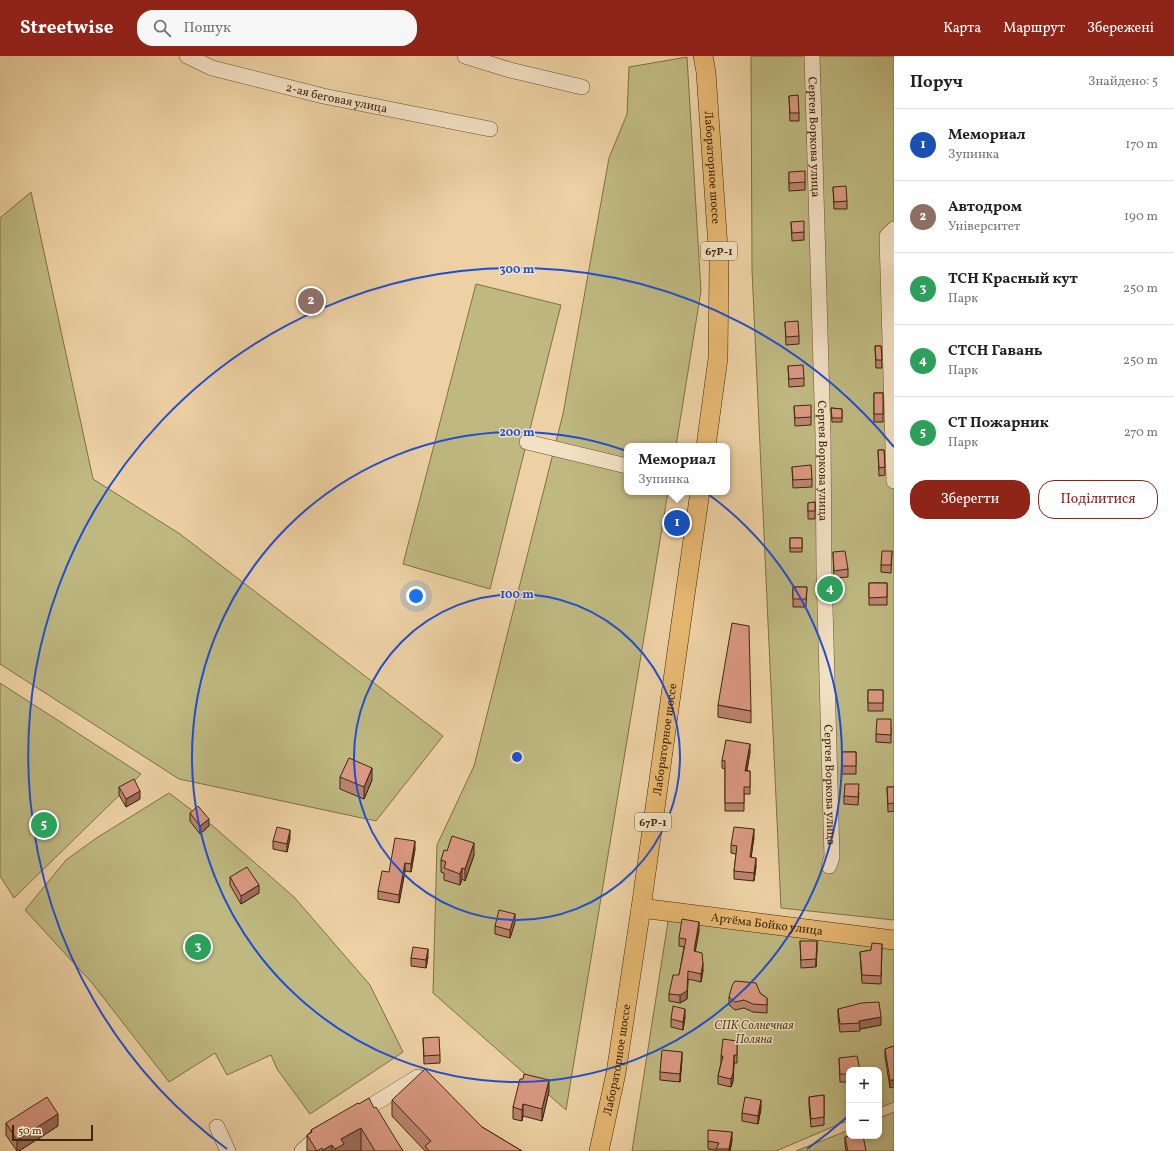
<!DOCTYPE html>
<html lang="uk">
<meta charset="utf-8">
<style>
:root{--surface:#fff;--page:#f6f6f6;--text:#222;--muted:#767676;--line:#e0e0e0;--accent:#8f2418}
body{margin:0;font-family:Vollkorn,serif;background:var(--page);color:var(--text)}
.controls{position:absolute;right:12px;bottom:12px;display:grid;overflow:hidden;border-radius:8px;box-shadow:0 2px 6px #0003}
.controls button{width:36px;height:36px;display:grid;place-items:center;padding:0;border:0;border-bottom:1px solid var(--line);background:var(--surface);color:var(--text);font:20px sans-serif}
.scale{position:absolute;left:12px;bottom:10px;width:81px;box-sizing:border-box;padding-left:4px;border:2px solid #3f2708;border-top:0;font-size:11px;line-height:14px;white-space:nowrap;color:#3f2708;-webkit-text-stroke:3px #f3e1c4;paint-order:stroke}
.you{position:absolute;left:416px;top:540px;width:14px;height:14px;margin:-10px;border:3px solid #fff;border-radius:50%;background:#1a73e8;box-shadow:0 0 0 6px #1a73e833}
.badge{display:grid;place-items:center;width:26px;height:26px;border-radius:50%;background:var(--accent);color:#fff;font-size:13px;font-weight:700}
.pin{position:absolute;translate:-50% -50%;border:2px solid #fff;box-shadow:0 1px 4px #0006}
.popup{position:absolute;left:624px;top:387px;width:106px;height:52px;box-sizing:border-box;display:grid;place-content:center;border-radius:8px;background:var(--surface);filter:drop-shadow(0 1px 3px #0005);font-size:13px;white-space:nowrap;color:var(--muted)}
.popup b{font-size:15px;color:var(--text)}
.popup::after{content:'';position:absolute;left:50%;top:100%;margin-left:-8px;border:8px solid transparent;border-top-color:var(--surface)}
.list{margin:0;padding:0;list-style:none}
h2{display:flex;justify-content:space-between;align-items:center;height:52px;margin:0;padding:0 16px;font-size:17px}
h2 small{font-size:13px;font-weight:400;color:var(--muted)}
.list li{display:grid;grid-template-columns:26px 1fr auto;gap:12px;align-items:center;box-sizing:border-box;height:72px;padding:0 16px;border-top:1px solid var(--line)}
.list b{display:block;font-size:15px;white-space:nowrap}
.list p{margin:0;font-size:13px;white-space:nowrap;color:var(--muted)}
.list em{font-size:13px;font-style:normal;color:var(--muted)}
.actions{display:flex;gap:8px;padding:12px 16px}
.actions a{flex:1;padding:9px 0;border:1px solid var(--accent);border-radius:16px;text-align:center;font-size:14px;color:var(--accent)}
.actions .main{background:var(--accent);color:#fff}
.icon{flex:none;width:22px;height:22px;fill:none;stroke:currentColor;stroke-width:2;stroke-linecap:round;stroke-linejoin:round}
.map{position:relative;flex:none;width:894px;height:1095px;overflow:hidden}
header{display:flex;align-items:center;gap:24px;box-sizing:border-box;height:56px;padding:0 20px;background:var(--accent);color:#fff}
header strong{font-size:19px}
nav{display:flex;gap:22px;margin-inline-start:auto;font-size:14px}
.search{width:280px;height:36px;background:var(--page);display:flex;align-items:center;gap:10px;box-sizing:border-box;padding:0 14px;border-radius:16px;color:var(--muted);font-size:15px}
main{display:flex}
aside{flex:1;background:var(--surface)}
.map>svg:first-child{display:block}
.green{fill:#bfb981;stroke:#7f7044}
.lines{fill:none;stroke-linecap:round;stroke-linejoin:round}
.minor-casing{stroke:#6a522f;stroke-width:16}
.major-casing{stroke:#3f2708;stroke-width:20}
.minor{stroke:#f3e1c4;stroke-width:15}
.major{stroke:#e6b872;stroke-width:19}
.wall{fill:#bc8471;stroke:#3f2708}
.shaded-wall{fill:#996b5c;stroke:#3f2708}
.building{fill:#db9983;stroke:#3f2708}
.ring{fill:none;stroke:#1d4ed8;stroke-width:2}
.labels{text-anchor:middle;stroke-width:3;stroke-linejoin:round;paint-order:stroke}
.shield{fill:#f3e1c4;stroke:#755f40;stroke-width:1}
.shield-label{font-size:11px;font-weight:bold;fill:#3f2708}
.street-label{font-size:12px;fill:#3f2708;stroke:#f3e1c4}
.park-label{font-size:12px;font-style:italic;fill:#594420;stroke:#f3e1c4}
.centre{fill:#1d4ed8;stroke:#f3e1c4;stroke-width:2}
.ring-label{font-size:12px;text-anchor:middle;font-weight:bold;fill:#1d4ed8;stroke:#f3e1c4;stroke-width:3;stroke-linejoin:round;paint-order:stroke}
</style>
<header>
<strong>Streetwise</strong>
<div class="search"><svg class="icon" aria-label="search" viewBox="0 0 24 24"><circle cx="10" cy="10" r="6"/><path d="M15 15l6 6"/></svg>Пошук</div>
<nav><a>Карта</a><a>Маршрут</a><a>Збережені</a></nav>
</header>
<main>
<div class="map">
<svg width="894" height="1095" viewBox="0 0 894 1095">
<rect width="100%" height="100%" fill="#edd1a4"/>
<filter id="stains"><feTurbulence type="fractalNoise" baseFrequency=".005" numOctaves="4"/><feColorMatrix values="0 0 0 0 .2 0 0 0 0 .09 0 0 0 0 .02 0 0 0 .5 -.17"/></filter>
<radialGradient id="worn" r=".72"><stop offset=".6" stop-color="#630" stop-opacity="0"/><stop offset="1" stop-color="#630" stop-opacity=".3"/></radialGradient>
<path class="green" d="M751 0H894V864L781 852 752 214Z
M687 1 701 235 676 390H627V436H668L566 1054 433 937 437 789 474 710 563 358 609 102 627 58 629 11Z
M31 136 93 423 180 478 443 680 376 765 179 723 0 608V162Z
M476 228 561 249 490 533 403 508Z
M0 627 141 718 14 842 0 820Z
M169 737 214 771 294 841 370 929 403 996 310 1058 277 1013 271 999 227 1019 215 997 169 1026 92 927 25 854 66 804 98 781Z
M669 859 894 887V1046L879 1052V1014H849V1064L776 1095H632Z
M894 1056V1095H796L849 1074V1080H879V1062Z"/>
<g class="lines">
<g class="minor-casing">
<g id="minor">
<path id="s1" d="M187 0 212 12 323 40 490 73"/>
<path d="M465 0 510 14 582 31"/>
<path id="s2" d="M812 0 823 379 824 514 832 801 829 810"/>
<path d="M894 173 887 180 894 425"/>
<path d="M527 386 627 410"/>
<path d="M356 1059 418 1021"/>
<path d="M217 1071 228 1095"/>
<path d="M302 1095 313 1085 323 1079"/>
</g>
</g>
<g class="major-casing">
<g id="major">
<path id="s3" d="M703 0 706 16 719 206 718 302 706 390"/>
<path id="s4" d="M641 852 894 884"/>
<path id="s5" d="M599 1095 616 1017 641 852 684 546 700 436"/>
</g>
</g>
<use href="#minor" class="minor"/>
<use href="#major" class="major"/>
</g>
<path class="wall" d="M789 40 799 57V65H790Z
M789 116 805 126V134L789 135Z
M833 131 847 145V153H834Z
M791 166 804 176V184L792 185Z
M785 266 799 280V288L786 289Z
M875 290H881L882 312H876Z
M788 310 804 322V330L789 331Z
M874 337H883V366H874Z
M794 350 811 361V369L795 370Z
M831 352 842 353V366H832Z
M878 394H884L885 419 879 420Z
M792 411 812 423V431L793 432Z
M815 446V463H808V447Z
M790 482H802V496H790Z
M892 495 891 517 881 516V509Z
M833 496 848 513V521L834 522Z
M869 527H887V549H869Z
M793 531H807L806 551H793Z
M868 634H883V655H868Z
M718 649 751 655V667L718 661Z
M891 671V687L876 686V678Z
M750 696 747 715H750V738H744V755H725V713L722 712V704Z
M842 696H856V718H842Z
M340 721 372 724 364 743 340 733Z
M119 731 140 743 126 751 119 739Z
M887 731H894V755L888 756Z
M859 736 858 749 844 748V740Z
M190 757 209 770 200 778 190 765Z
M754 781 751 801 756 810 754 825 734 823V815L736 798 731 797V789Z
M290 782 287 796 273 793V785Z
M415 793 411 816 405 815 399 847 378 843V835L389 816Z
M474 799 465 825 462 823 460 829 444 824V817L441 816V804Z
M230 821 259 837 241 848 230 829Z
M515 866 510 882 495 878V870Z
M699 874 695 895 703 914 701 926 688 923 687 943 680 947 669 945V938L679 919 684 891 679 890V882Z
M800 885 817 893 816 911 801 912Z
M882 888 881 928 862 927 860 896 871 894Z
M428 901 426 912 411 910V902Z
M760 937 767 942V957L753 956 744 952 735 954 729 949V941Z
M838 953 881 969 860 973V975L840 976 838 961Z
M685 961 683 974 671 971V963Z
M423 982 440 999V1007L424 1008Z
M737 985V1007H734L733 1025 731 1031 718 1028V1020L721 1007V1000Z
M894 990 890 1032 885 1001V993Z
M839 1002 849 1014V1026H840Z
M682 1003 680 1026 660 1024V1016Z
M523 1023 549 1035 542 1065 523 1060 522 1065 513 1063V1051Z
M824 1039V1069L811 1071 809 1049V1041Z
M392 1044 482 1071 522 1095H425L392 1060Z
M359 1048 374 1052 403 1095H307V1079L311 1076V1074Z
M761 1052 758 1068 742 1065V1057Z
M6 1067 58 1070 19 1095H17L6 1079Z
M845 1081 866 1095H846L845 1089Z
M732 1084 730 1095H716V1094L708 1093V1085Z"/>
<path class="shaded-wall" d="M750 688V696L745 723V715Z
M372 712V724L364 743V731Z
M140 735V743L126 751V743Z
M209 763V770L200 778V770Z
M754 773V781L750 809V801Z
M290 774V782L287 796V788Z
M415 785V793L411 816V808Z
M474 787V799L465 825V813Z
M756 802V810L754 825V817Z
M405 807V815L399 847V839Z
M462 812V823L460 829V818Z
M259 829V837L241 848V840Z
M515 858V866L510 882V874Z
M699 866V874L694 903V895Z
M817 885V893L816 911V903Z
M428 893V901L426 912V904Z
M703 907V914L701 926V918Z
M688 923 687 943 680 947V939Z
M685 953V961L683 974V966Z
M881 961V969L860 973 859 965Z
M682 996V1003L680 1026V1018Z
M734 999V1007L733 1025 731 1031V1023Z
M549 1024V1035L542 1065V1053Z
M890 1024H894V1031L890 1032Z
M761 1044V1052L758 1068V1060Z
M523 1048V1060L522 1065V1054Z
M58 1058V1070L19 1095H17V1084Z
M361 1072V1095H335V1093L341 1083Z
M732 1076V1084L730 1095H729Z
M332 1089V1095H323V1094Z"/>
<path class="building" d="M798 39 799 57H790L789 40Z
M805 115V126L789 127V116Z
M846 130 847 145 834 146 833 131Z
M804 165V176L792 177 791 166Z
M798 265 799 280 786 281 785 266Z
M875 290H881L882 304H876Z
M803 309 804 322 789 323 788 310Z
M874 337H883V358H874Z
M811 349V361L795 362 794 350Z
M831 352 842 353V362H832Z
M878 394H884L885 411 879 412Z
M811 409 812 423 793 424 792 411Z
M815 446V455H808V447Z
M790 482H802V492H790Z
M845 495 848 513 834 515 833 496Z
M882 495H892L891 509H881Z
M869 527H887V541L869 542Z
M793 531H807L806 543H793Z
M732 567 749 570 751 655 718 649Z
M868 634H883V647H868Z
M877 663H891V679L876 678Z
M726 684 750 688 745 715H750V731H744V747H725V705L722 704Z
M842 696H856V710H842Z
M349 702 372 712 364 731 340 721Z
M134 723 140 735 126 743 119 731Z
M845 728H859L858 741 844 740Z
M887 731H894V747L888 748Z
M198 750 209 763 200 770 190 757Z
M277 771 290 774 287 788 273 785Z
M734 771 754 773 750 801 756 802 754 817 734 815 737 790 731 789Z
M452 780 474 787 465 813 462 812 460 818 444 812 446 806 441 804 444 794 447 795Z
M395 782 415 785 411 808 405 807 399 839 378 835 382 815 389 816Z
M247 811 259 829 241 840 230 821Z
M499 854 515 858 510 874 495 870Z
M682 863 699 866 694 895 702 897 703 907 701 918 688 915 687 935 680 939 669 938 673 919H679L686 883 679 882Z
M800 885H817L816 903 801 904Z
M872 887 882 888 881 920 862 919 860 896 871 894Z
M413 891 428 893 426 904 411 902Z
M735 925 756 927 760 937 767 942V949L753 948 744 944 735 946 729 941 732 930Z
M879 946 881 961 859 965 860 967 840 968 838 953 862 947Z
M673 950 685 953 683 966 671 963Z
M439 981 440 999 424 1000 423 982Z
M723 983 737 985V999H734L733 1017 731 1023 718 1020 723 1000H721Z
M894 990V1024H890L885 993Z
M662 994 682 996 680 1018 660 1016Z
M857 1000 860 1014H849V1018H840L839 1002Z
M425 1013 482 1071 522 1095H429L425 1090 431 1085 392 1044Z
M524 1018 549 1024 542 1053 523 1048 522 1054 513 1051 520 1023H523Z
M824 1039V1061L811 1063 809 1041Z
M47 1041 58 1058 17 1084 6 1067Z
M745 1041 761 1044 758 1060 742 1057Z
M369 1042 374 1052 376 1051 403 1095H375L361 1072 341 1083 344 1088 335 1093 332 1089 323 1094 322 1092 317 1095 307 1079 312 1076 311 1074 358 1047 359 1048Z
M708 1074 732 1076 729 1093H716L719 1087 708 1085Z
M850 1080H863L866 1095H848L845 1081Z"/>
<g class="ring">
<circle cx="517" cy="701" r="163"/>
<circle cx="517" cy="701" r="325"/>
<path d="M847 1061A488 488 0 0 1 807 1093M227 1093A488 488 0 1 1 894 391"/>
</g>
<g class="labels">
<g class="shield">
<rect x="701" y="186" width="36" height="18" rx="3"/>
<rect x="635" y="757" width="36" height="18" rx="3"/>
</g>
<g class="shield-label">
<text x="719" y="199">67Р-1</text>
<text x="653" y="770">67Р-1</text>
</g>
<g class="street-label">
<text dy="4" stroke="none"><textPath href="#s1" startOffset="156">2-ая беговая улица</textPath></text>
<text dy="4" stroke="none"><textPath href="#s2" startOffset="81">Сергея Воркова улица</textPath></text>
<text dy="4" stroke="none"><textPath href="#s3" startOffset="112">Лабораторное шоссе</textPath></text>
<text dy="4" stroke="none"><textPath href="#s2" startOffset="405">Сергея Воркова улица</textPath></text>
<text dy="4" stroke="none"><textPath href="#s5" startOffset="417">Лабораторное шоссе</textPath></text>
<text dy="4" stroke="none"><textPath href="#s2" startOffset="729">Сергея Воркова улица</textPath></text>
<text dy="4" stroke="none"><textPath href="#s4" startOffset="127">Артёма Бойко улица</textPath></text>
<text dy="4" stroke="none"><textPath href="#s5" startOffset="93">Лабораторное шоссе</textPath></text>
</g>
<g class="park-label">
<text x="754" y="973">СПК Солнечная<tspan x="754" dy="14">Поляна</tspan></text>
</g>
</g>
<circle cx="517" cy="701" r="6" class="centre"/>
<g class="ring-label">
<text x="517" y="217">300 m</text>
<text x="517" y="380">200 m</text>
<text x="517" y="542">100 m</text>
</g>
<rect width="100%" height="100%" filter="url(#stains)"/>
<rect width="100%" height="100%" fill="url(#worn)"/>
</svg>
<div class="controls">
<button>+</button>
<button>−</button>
</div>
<div class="scale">50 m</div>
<div class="you"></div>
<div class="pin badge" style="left:677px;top:467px;background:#1a4fb4">1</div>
<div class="popup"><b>Мемориал</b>Зупинка</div>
<div class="pin badge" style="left:311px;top:245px;background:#8d6e63">2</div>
<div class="pin badge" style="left:198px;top:891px;background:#2e9e5b">3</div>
<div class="pin badge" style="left:830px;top:533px;background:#2e9e5b">4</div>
<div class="pin badge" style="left:44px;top:769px;background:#2e9e5b">5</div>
</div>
<aside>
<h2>Поруч<small>Знайдено: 5</small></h2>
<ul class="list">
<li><span class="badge" style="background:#1a4fb4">1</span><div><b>Мемориал</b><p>Зупинка</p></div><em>170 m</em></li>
<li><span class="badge" style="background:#8d6e63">2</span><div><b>Автодром</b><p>Університет</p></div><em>190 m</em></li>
<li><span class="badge" style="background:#2e9e5b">3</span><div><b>ТСН Красный кут</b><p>Парк</p></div><em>250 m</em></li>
<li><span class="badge" style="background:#2e9e5b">4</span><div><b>СТСН Гавань</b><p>Парк</p></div><em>250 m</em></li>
<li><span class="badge" style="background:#2e9e5b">5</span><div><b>СТ Пожарник</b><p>Парк</p></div><em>270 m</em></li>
</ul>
<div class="actions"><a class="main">Зберегти</a><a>Поділитися</a></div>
</aside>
</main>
